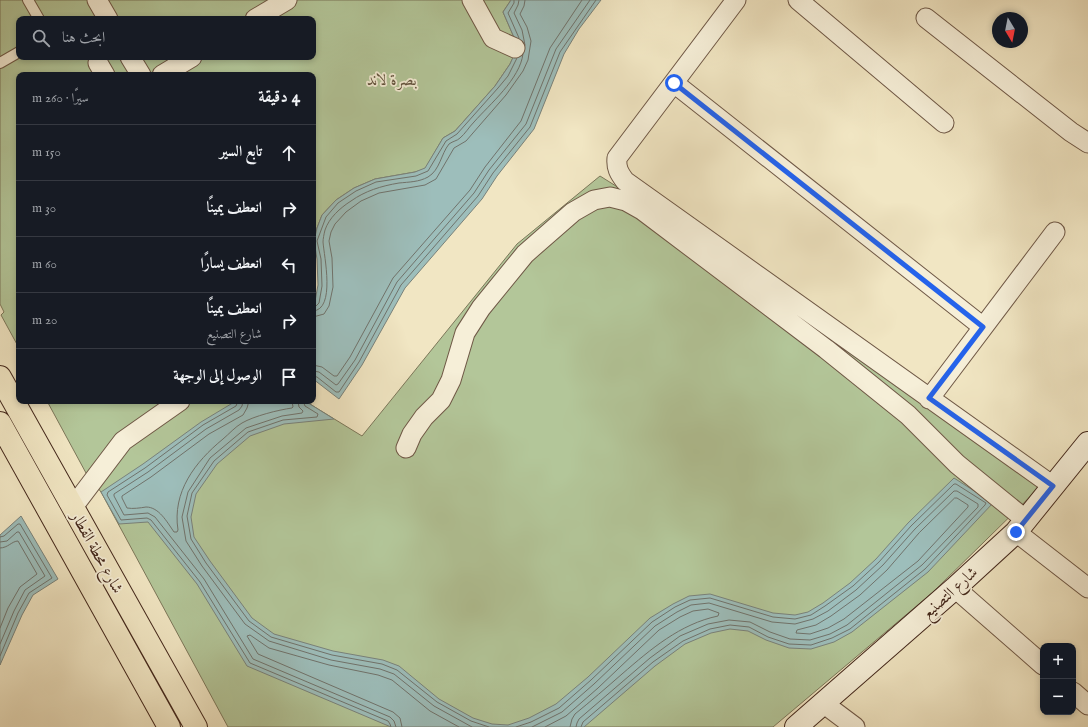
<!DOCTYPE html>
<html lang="ar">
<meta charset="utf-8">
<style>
:root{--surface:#171b24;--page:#20242c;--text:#f1f3f6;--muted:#9ea1a6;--line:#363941}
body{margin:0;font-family:"IM FELL English",Amiri,serif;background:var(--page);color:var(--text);direction:rtl}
.controls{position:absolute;right:12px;bottom:12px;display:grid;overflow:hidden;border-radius:8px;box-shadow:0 2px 6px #0003}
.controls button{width:36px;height:36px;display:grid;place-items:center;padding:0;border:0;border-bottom:1px solid var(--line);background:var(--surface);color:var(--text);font:20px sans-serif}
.compass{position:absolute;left:992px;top:12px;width:36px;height:36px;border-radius:50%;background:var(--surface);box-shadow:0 2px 6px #0003;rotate:170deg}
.stop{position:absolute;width:12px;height:12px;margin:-9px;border:3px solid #2563eb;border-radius:50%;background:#fff}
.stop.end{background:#2563eb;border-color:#fff;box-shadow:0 1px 4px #0008}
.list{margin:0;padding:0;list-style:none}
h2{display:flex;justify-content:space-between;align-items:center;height:52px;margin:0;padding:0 16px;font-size:17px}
h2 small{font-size:13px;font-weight:400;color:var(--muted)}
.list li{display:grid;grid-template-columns:26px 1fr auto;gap:12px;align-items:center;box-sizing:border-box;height:56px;padding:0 16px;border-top:1px solid var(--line)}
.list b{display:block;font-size:15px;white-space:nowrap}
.list p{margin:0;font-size:13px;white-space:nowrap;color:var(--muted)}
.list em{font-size:13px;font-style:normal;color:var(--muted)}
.icon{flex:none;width:22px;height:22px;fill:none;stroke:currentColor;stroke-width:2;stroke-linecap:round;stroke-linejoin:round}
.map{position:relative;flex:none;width:1088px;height:727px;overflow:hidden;direction:ltr}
.search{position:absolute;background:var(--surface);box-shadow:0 2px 6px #0003;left:16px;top:16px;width:300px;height:44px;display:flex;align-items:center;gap:10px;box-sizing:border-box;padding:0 14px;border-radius:8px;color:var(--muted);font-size:15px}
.panel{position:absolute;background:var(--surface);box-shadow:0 2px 6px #0003;left:16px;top:72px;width:300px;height:332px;border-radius:8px;direction:rtl}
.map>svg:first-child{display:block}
.green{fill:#b3c699;stroke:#7c775a;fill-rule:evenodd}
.water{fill:#9dbebb;stroke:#79827b}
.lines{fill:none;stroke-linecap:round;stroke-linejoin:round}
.shore{stroke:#70736c;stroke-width:1}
.lane-casing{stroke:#6f5846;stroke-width:12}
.street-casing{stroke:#6f5846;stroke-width:21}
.secondary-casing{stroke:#44281c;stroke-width:24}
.primary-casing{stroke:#44281c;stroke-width:24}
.lane{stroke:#f6efd8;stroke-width:10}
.street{stroke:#f6efd8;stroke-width:19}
.secondary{stroke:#f6efd8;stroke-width:22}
.primary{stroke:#f1e6c3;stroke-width:22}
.route{stroke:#2563eb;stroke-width:5}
.labels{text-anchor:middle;stroke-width:3.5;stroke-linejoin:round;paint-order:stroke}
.park-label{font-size:16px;font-style:italic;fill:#60503b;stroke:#f6efd8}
.street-label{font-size:16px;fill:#44281c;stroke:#f6efd8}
</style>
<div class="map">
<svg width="1088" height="727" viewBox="0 0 1088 727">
<rect width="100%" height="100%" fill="#f1e6c3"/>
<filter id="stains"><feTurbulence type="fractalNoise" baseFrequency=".005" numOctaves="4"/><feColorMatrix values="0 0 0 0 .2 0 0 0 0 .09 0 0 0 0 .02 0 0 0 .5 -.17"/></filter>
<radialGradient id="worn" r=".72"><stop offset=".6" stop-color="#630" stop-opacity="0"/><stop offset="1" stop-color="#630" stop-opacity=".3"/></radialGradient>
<path class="green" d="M0 0H511L503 12 516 42 514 56 510 64 495 86 455 131 443 138 425 169 415 172 375 179 354 188 336 200 322 215 317 228 313 241V75H19V348L1 315 4 312 0 304ZM19 19H313V57H19Z
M600 176 643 203 1041 486 932 593 773 727H228L101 492 86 473 47 401H305L362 436 517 244Z"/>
<path class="water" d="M511 0H601L579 29 564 54 534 129 497 176 482 199 405 288 362 365 339 399 313 379V312L318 285 317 259 314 241 317 228 322 215 336 200 354 188 375 179 415 172 425 168 443 138 455 131 495 86 510 64 514 55 516 42 503 12Z
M236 401H305L334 419 284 424 250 436 217 464 196 494 191 517 194 537 210 561 252 618 274 634 333 651 383 660 399 666 439 699 473 718 492 724 508 725 529 718 556 704 588 677 650 618 673 604 689 596 710 594 773 613 795 615 808 612 823 603 850 583 876 559 908 523 954 478 993 503 928 572 852 632 834 642 811 649 789 648 766 640 748 631 730 629 711 633 685 644 655 666 584 727H391L247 666 197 584 148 522 119 524 101 492 143 464 201 422Z
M21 516 58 579 33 595 22 615 0 665V535Z"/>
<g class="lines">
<path class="shore" d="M514 0V3L508 13 519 38
M519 0 518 5 514 13 522 30 525 45
M313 306H316L319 303 322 286 321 259 317 241 326 217 338 203 356 191 376 182 416 176 428 171 446 141 457 134 498 88 508 76 517 58
M313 311C336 310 324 256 323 242 323 239 324 234 325 230 329 218 340 208 351 201 365 191 381 186 399 183 409 182 419 182 428 177 440 170 441 154 449 144 453 141 457 141 460 138 465 134 469 127 474 122 490 104 520 79 523 54
M313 317 324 314 329 306 333 287 332 258 329 241 331 232 335 224 346 212 361 201 379 193 425 185 436 179 454 148 466 141 506 95 523 71 528 60 531 41 527 27 520 14 524 6 525 0
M313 365 322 367 334 376H337L350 357 393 278 470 190 485 167 521 121 550 48 582 0
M313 371 319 372 336 385 338 384 355 360 397 282 474 193 489 170 526 124 556 49 590 0
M313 376 317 377 336 392H339L359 362 401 285 478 196 493 173 530 127 560 52 596 0
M238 401 236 406 203 425 145 468 108 492 107 495 121 520 147 518 151 520 200 582 250 663 388 721 390 724 391 727
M243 401 242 406 239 410 206 429 148 472 114 494V496L124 515 148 513 155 517 204 579 253 659 390 717 394 721 396 727
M249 401 247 408 243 415 209 434 151 477 122 496V498L127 508C133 509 140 508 146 507 159 507 167 522 174 532H177L178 530C172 492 195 462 223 439 229 434 235 427 242 423 254 416 278 410 292 408L293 407 292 401
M298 401 299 407 303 411 302 413 282 416 246 428 210 458 188 492 182 517 186 541 202 566 245 624 269 641 331 660 380 669 394 674 434 706 472 727
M303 401 305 406 318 414 317 417 283 420 248 432 214 461 192 493 187 516 191 539 206 563 249 621 271 637 332 655 382 664 397 670 437 702 471 721 489 727
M955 498H957L968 505V507L918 561 844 619 828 628 810 634 796 633 797 630 816 625 831 616 860 595 887 570 919 533Z
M0 537 4 536 18 524H20L52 578 29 593 18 613 0 656
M0 542 7 541 17 532H19L45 576 25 590 14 611 0 644
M0 548C8 548 12 541 18 541L37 574 20 587 8 608 0 628
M402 727 400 718 393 712 258 654 247 636 250 635 269 648 329 665 378 675 392 680 430 711 459 727
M516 727 531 722 559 708 591 680 652 622 675 607 690 600 710 598 773 617 795 619 811 615 825 606 853 586 879 562 911 526 954 484H956L986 503 985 505 925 569 850 629 832 638 811 645 789 644 768 637 749 627 730 625 710 629 683 641 653 662 583 722 581 727
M532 727 562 712 594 684 655 626 677 612 691 605 709 603 772 622 795 624 813 619 828 611 856 590 883 565 915 529 954 491H957L978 504V507L922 565 847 625 830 634 810 640 790 639 770 632 750 622 729 620 708 624 680 636 650 658 579 719 577 723 576 727
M545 727 566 716 598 688 659 630 680 617 693 611 708 609 719 613 718 616C680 624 651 649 622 674 606 688 591 701 575 714L572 719 570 727"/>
<g class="lane-casing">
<path id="lane" d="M28 0 39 19
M0 63 19 52"/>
</g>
<g class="street-casing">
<path id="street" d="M97 0 108 19
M472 0 493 38 515 48
M736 0 617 158C616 168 619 173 625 181L1053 486
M798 0 944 123
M926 18 1071 132 1088 143
M255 19 287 0
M130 57 141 75
M98 63 105 75
M162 75 192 57
M674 83 983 327
M929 399 1055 232
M406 448 412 434 424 417 441 400 451 380 465 333 481 308 525 254 573 212 594 200 610 197 626 201 642 210 826 349 908 415 957 464 1026 520
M73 507 123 441 180 401
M1016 532 1088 588
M955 588 1043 665
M1073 692 1088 705
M823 703 855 727"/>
</g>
<g class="secondary-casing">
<path id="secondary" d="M796 727 955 588 1016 532 1088 443"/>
</g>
<g class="primary-casing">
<path id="primary" d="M0 377 196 727
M0 423 169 727"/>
</g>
<use href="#lane" class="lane"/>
<use href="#street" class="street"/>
<use href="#secondary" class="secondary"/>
<use href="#primary" class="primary"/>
</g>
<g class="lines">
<path class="route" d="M674 83 983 327 929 398 1053 486 1016 532"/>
</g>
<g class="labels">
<g class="park-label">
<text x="392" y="85">بصرة لاند</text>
</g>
<g class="street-label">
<text transform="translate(98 552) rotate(61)" y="6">شارع محطة القطار</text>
<text transform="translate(949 592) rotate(-42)" y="6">شارع التصنيع</text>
</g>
</g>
<rect width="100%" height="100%" filter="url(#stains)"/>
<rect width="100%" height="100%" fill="url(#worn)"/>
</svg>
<div class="controls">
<button>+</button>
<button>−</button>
</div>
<svg class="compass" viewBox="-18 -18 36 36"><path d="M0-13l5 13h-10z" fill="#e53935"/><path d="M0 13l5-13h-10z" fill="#9ea1a6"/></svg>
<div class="stop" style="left:674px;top:83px"></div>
<div class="stop end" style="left:1016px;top:532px"></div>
<div class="search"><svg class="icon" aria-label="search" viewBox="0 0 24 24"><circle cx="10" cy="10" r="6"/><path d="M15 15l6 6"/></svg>ابحث هنا</div>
<section class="panel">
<h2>4 دقيقة<small>سيرًا · 260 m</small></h2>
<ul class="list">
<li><svg class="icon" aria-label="ahead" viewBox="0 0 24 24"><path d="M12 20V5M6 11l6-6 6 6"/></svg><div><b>تابع السير</b></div><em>150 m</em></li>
<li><svg class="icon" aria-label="right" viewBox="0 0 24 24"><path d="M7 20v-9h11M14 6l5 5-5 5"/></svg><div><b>انعطف يمينًا</b></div><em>30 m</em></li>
<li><svg class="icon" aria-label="left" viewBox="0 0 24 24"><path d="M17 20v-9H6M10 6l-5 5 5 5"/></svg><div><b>انعطف يسارًا</b></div><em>60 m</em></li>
<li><svg class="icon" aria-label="right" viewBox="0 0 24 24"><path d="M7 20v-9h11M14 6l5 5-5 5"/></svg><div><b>انعطف يمينًا</b><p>شارع التصنيع</p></div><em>20 m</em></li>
<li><svg class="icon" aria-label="arrive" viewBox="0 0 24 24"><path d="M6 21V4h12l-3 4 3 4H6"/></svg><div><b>الوصول إلى الوجهة</b></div></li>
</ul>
</section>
</div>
